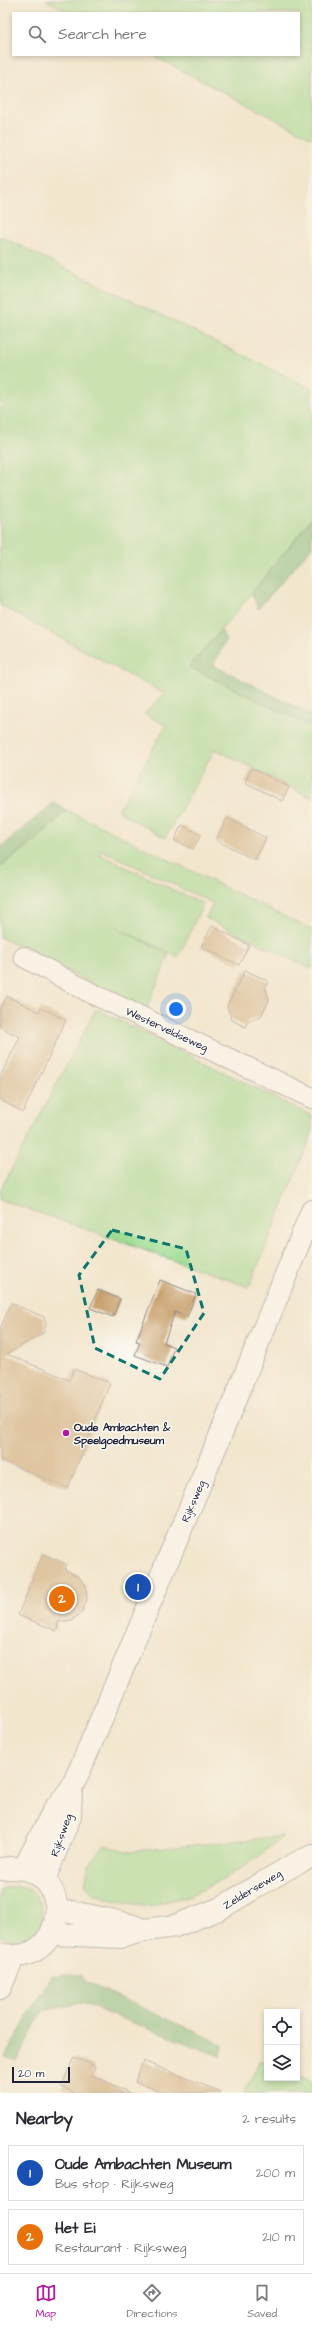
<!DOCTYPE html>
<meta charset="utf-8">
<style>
:root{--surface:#fff;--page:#f2f2f3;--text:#2b2b33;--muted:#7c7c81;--line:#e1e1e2;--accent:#b5179e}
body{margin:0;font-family:"Architects Daughter",sans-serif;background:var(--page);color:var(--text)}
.controls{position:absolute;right:12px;bottom:12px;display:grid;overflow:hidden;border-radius:0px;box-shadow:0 2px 6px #0003}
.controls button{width:36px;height:36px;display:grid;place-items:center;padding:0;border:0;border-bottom:1px solid var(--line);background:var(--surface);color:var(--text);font:20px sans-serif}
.scale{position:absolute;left:12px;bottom:10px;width:58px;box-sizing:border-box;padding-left:4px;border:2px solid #22223b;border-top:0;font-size:11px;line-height:14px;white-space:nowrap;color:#22223b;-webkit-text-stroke:3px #fdfcf7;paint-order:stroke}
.you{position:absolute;left:176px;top:1009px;width:14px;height:14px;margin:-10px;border:3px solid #fff;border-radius:50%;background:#1a73e8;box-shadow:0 0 0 6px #1a73e833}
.badge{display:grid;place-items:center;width:26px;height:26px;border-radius:50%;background:var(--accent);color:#fff;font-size:13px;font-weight:700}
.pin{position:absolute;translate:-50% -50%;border:2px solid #fff;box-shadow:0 1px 4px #0006}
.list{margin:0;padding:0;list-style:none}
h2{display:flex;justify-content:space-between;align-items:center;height:52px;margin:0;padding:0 16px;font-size:17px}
h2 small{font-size:13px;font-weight:400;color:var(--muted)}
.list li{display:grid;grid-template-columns:26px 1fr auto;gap:12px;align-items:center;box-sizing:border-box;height:56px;margin:0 8px 8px;padding:0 8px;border:1px solid var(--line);border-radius:0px}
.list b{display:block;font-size:15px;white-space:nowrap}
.list p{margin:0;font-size:13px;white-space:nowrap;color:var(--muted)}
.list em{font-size:13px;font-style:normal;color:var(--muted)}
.icon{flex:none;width:22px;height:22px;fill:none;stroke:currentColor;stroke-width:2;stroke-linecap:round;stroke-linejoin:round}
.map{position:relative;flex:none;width:312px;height:2093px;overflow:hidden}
.search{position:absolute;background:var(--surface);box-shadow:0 2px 6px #0003;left:12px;right:12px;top:12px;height:44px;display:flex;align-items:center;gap:10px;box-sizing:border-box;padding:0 14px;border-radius:0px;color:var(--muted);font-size:15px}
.sheet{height:180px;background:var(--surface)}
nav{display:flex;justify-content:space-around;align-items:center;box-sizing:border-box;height:56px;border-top:1px solid var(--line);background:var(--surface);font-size:11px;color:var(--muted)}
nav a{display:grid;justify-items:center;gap:2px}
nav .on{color:var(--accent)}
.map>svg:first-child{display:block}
.green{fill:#9ddc91;stroke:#607f66}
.forest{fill:#7ebc7b;stroke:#506f5b}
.building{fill:#c79f6a}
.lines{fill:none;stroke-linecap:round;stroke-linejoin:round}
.street-casing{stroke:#8a8484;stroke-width:22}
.secondary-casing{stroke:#8a8484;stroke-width:24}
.street{stroke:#fff;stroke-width:20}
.secondary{stroke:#fff;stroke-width:22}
.marked{fill:none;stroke:#0f766e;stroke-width:3;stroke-dasharray:8 5;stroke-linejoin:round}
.poi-dot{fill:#b5179e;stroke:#fdfcf7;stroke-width:1.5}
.labels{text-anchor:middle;stroke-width:3;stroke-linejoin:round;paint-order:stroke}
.street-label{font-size:11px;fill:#22223b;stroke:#fdfcf7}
.poi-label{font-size:11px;font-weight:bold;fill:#22223b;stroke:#fdfcf7;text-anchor:start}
</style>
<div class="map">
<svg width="312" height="2093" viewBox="0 0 312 2093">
<rect width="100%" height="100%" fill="#fdfcf7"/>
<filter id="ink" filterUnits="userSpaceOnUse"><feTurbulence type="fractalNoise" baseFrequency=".025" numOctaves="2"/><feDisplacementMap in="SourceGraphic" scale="8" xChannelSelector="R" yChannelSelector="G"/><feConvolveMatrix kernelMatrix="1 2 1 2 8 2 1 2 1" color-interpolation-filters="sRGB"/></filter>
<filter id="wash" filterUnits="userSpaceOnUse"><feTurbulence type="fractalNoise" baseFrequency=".012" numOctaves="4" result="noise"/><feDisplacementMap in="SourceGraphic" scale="16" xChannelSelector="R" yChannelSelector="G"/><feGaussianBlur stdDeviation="0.9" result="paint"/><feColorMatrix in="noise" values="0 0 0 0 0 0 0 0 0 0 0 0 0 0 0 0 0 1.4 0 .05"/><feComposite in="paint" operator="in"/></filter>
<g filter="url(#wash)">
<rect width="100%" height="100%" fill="#f2e6cd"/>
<path class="green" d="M46 0H312V138L152 55H299V13H71Z
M0 236 312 389V518L252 593 190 667 312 727V798L215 749 165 838 118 811 166 725 144 714 164 694 0 605Z
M67 810 312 930V969L206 918 213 903 101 850 99 854 203 904 178 957 115 927 169 954 146 1010 0 937V867L34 842Z
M96 1009 312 1116V1134L249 1287 0 1199V1191Z
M283 1836 260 1855 227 1877 191 1895 150 1906 116 1901 93 1894 85 1884 89 1864 105 1845 126 1852Z
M20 1886C63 1900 37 1956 0 1936V1890L6 1887Z
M260 2060 267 2063V2078H297V2075L312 2081V2093H244Z"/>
<path class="forest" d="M312 518V547L258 609 252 593Z
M221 630 226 641 213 665 312 715V727L189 667Z
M53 803 67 810 34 842 0 866V848Z
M51 1975H81L86 1982 224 2045 220 2056 81 2003 42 2011 17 2061 5 2057Z"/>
<g id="blocks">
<path class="building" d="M252 768 289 787 282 801 245 782Z
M227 818 266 838 255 860 216 840Z
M182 825 201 835 193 849 174 840Z
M212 926 249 945 239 965 201 947Z
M245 970 268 981 265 987 269 1000 261 1016 248 1021 245 1027 232 1020 227 1006Z
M7 996 39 1012 41 1008 66 1020 23 1112 0 1100V1077L20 1037 0 1027V1009Z
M160 1280 196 1294 187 1317 175 1312 165 1340 164 1343 174 1347 167 1367 135 1355 140 1342 136 1341Z
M98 1290 120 1299 113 1317 90 1308Z
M11 1303 44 1317 46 1325 43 1333 7 1354 69 1380 74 1369 110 1383 68 1488 0 1460V1329Z
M43 1554 66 1564 65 1570 78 1576 86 1586 87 1600 82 1612 72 1620 58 1622 57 1631 18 1615Z
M74 2057 95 2066 92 2075 130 2093H76L61 2087Z
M143 2061 221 2092 220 2093H164L135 2082Z"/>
</g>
</g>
<g filter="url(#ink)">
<use href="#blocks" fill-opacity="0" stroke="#8a8484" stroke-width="1"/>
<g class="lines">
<g class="street-casing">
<path id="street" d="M24 957 91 993 312 1098"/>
</g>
<g class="secondary-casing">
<path id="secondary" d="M0 1869C80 1856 70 1972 0 1954
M24 1869 54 1810 71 1789 84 1760 218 1441 312 1211
M44 1880 70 1816 71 1789
M57 1909C87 1916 117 1919 145 1930
M52 1934 121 1937 145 1930 175 1926 219 1909 293 1865 312 1856
M0 1988 14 1956"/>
</g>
<use href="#street" class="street"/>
<use href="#secondary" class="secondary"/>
</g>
</g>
<path d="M0 0H312V2093H0ZM112 1230 186 1249 204 1313 160 1379 95 1348 79 1275Z" fill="#f2e6cd" fill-opacity=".55" fill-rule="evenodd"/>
<path class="marked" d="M112 1230 186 1249 204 1313 160 1379 95 1348 79 1275Z"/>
<circle class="poi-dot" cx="66" cy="1433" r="4"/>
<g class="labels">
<g class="street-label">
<text transform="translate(167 1029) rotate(25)" y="4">Westerveldseweg</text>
<text transform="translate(193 1501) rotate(-67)" y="4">Rijksweg</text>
<text transform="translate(61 1835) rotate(-71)" y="4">Rijksweg</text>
<text transform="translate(252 1889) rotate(-31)" y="4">Zelderseweg</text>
</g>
<g class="poi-label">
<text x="74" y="1431">Oude Ambachten &amp;<tspan x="74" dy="13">Speelgoedmuseum</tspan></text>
</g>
</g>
</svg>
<div class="controls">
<button><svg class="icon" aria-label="locate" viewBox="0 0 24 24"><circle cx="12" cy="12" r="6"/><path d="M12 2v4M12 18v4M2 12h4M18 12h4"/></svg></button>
<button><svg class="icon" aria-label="layers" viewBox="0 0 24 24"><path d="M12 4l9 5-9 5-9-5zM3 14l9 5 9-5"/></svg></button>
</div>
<div class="scale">20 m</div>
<div class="you"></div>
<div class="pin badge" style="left:138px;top:1587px;background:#1a4fb4">1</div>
<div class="pin badge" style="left:62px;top:1599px;background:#e8710a">2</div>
<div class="search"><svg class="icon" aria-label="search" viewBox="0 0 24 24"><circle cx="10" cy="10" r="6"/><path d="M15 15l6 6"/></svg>Search here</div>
</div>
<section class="sheet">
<h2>Nearby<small>2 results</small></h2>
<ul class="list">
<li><span class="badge" style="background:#1a4fb4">1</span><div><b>Oude Ambachten Museum</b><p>Bus stop · Rijksweg</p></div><em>200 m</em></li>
<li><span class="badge" style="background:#e8710a">2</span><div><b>Het Ei</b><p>Restaurant · Rijksweg</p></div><em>210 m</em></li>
</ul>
</section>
<nav>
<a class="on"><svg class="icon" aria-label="map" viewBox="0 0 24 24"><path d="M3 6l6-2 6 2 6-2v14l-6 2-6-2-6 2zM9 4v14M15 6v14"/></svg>Map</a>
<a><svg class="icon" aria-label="directions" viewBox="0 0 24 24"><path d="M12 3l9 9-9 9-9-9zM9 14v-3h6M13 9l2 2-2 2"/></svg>Directions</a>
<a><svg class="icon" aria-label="saved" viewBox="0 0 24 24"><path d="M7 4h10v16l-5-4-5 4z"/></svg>Saved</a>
</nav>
